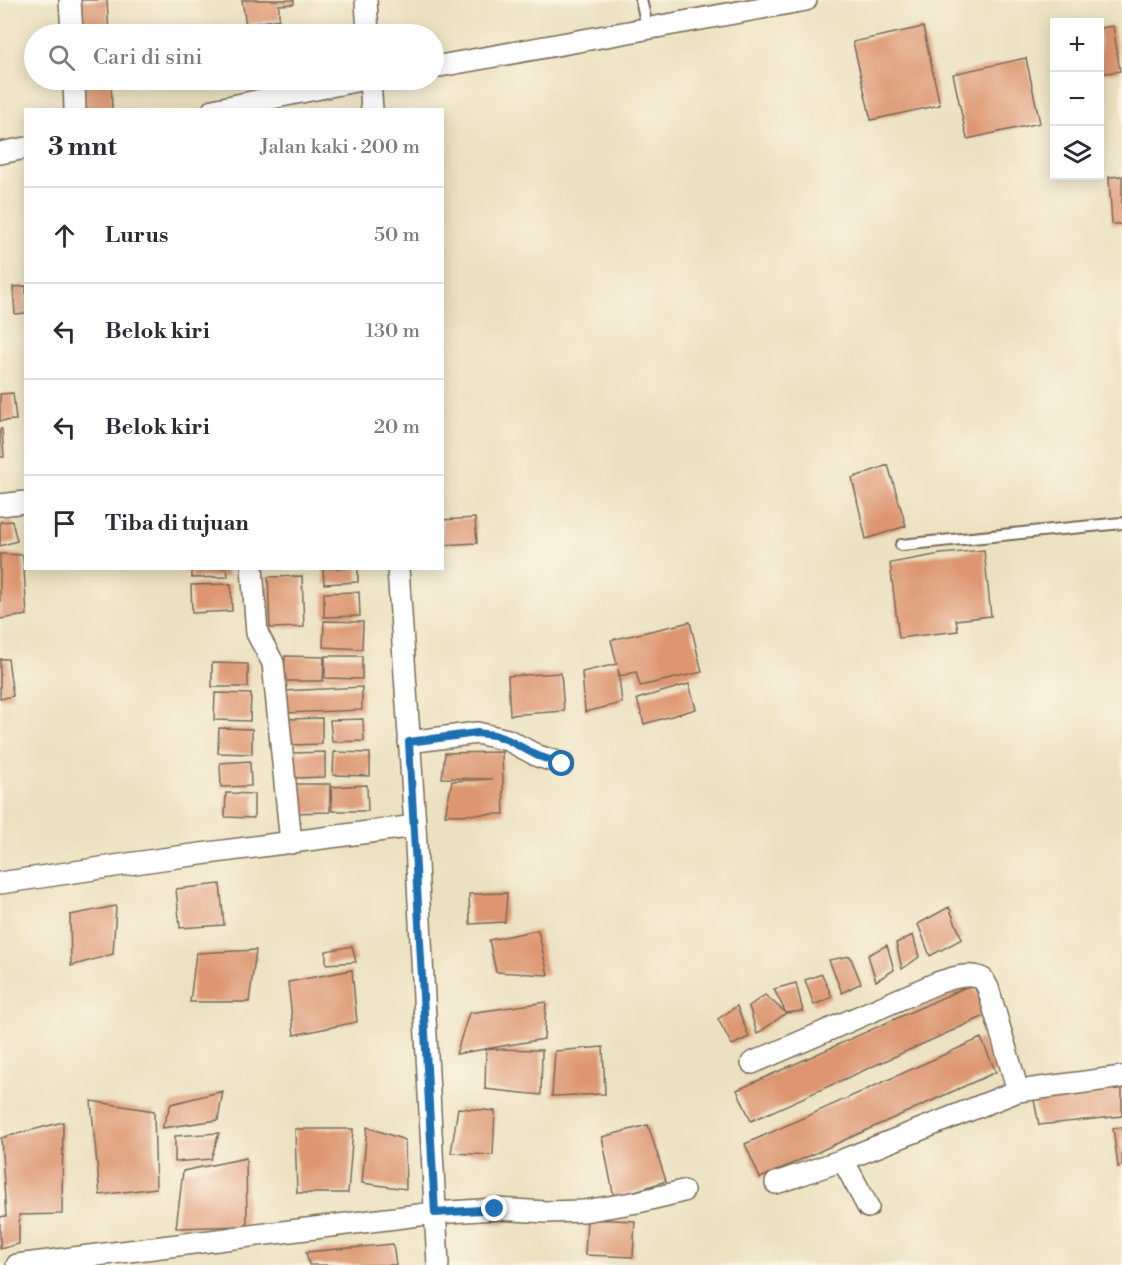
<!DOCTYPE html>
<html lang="id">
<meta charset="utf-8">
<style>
:root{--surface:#fff;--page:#f2f2f3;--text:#2b2b33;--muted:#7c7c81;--line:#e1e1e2}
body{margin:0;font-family:"Libre Bodoni",serif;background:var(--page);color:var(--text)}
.controls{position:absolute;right:18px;top:18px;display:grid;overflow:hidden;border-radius:0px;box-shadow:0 3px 15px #0003}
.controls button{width:54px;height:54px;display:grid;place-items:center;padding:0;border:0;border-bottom:2px solid var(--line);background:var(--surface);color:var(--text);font:30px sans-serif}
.stop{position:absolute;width:18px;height:18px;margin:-14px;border:4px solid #1f6fb2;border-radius:50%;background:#fff}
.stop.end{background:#1f6fb2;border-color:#fff;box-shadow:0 2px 6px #0008}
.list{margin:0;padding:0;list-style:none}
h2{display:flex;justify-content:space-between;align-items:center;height:78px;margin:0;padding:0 24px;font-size:26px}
h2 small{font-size:20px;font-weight:400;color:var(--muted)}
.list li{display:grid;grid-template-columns:39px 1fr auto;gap:18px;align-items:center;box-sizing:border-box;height:96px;padding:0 24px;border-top:2px solid var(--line)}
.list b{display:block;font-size:22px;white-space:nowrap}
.list em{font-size:20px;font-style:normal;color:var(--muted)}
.icon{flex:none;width:33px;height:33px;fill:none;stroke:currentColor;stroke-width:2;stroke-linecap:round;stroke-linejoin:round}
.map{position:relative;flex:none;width:1122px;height:1265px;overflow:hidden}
.search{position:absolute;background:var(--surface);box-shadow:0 3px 15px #0003;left:24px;top:24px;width:420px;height:66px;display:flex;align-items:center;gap:15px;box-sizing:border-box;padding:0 21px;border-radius:33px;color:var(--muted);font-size:22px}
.panel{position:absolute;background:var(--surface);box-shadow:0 3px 15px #0003;left:24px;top:108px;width:420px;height:462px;border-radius:0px}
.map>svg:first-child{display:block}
.building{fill:#dd9671}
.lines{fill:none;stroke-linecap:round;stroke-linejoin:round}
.service-casing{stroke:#796a57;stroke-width:14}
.minor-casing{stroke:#796a57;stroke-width:24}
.service{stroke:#fff;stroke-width:10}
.minor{stroke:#fff;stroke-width:21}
.route{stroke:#1f6fb2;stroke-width:8}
</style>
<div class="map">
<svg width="1122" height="1265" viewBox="0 0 1122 1265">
<rect width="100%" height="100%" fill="#fcf5e5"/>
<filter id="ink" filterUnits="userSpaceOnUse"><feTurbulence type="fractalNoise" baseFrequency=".0167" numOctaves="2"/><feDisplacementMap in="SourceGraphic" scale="12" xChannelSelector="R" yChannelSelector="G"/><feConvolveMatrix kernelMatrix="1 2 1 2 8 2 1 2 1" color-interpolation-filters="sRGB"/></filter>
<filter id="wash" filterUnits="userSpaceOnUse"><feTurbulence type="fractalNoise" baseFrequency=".008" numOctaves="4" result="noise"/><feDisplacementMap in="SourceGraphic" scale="24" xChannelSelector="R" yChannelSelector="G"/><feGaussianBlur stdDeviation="1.35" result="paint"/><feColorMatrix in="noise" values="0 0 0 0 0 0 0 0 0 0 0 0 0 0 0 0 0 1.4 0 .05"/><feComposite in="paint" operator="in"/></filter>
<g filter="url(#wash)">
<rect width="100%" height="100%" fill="#ebe1c0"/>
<g id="blocks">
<path class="building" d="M80 0H107L109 34H81Z
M242 0H294V4L279 5V19L246 25Z
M1113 26 1120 71 1100 74V28Z
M923 27 940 105 871 120 853 42Z
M1026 58 1040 123 967 139 953 74Z
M84 80H111L112 110H85Z
M1122 176V224H1112L1109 177Z
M26 286V313L15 314 13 287Z
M13 393 16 420 0 421V394Z
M0 429H2L4 457H0Z
M888 465 906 526 866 539 852 478Z
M475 518 477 543 442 545V520Z
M12 521 17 541 0 546V522Z
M984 550 991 616 956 620 958 631 899 638 890 563 941 554Z
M0 554 23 555 27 615 0 619Z
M192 568H227L228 577 192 578Z
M323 568H358V582L324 584Z
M302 576 304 627 270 628 268 577Z
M231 584 232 611 192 613 191 585Z
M359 592 360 616 324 617V593Z
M324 621 363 622 362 649 323 647Z
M690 622 702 672 640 686 636 672 620 676 618 669 622 703 585 712 582 672 617 664 611 640Z
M285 656 324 657 323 681H284Z
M325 656H362V679L325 678Z
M0 659H8L13 696 0 699Z
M212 663 248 664V687H212Z
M561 673 564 711 510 715 508 676Z
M689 684 696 709 644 724 637 699Z
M362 687V710L285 713 284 691Z
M215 693 251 694 250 721 214 720Z
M322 718V744L289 745 288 719Z
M363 719 364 741 332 742 330 720Z
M219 728 252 729V754L218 753Z
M325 752V777L293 778 292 753Z
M334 752 370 753V776L333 775Z
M502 752 504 814 445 815 452 781 492 779 442 778 445 753Z
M250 761 251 786 221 787 220 763Z
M293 784H330V812L293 813Z
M367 785 368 811H332L331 787Z
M226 793 254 794V818L225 817Z
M220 884 224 925 180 928 176 889Z
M507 893 505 922 470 924 469 894Z
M116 906 113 954 71 966 70 915Z
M949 907 962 939 930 956 918 924Z
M538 930 548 975 496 972 489 940Z
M913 935 919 957 902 969 896 943Z
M887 945 894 970 876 981 868 955Z
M352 946 356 962 326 964V951Z
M256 950 249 1002H190L196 953Z
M850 956 861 983 842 993 829 960Z
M352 970 357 1022 294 1035 288 982Z
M822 974 832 997 814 1005 805 980Z
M796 983 803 1011 786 1013 774 989Z
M973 984 987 1015 751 1121 737 1090Z
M765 995 786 1013 757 1034 749 1006Z
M546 1002 544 1039 456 1054 469 1013Z
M737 1006 749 1037 732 1045 718 1019Z
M981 1038 996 1072 760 1178 745 1144Z
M603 1047 605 1094 552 1096 555 1051Z
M486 1049 542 1050 541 1095 485 1089Z
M1122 1085V1116L1039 1125 1033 1095Z
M223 1091 218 1120 162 1128 171 1104Z
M91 1101 154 1111 156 1188 100 1195Z
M458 1108 495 1111 493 1155 451 1153Z
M63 1122 62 1214 19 1215V1244L0 1249V1217L6 1216 1 1138Z
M648 1125 666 1181 614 1198 602 1137Z
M367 1127 405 1140 406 1189 362 1183Z
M1122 1127V1166L1118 1167 1113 1128Z
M295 1129H353L348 1193H297Z
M219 1133 211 1159 175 1162V1136Z
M246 1158 247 1226 176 1228 183 1171Z
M587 1219 635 1221 633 1257 585 1255Z
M393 1244 396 1265H309L306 1252Z"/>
</g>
</g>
<g filter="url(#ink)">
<use href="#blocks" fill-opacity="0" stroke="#796a57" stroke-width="1.5"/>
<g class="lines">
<g class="service-casing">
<path id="service" d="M641 0 648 30
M901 545 1122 523"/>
</g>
<g class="minor-casing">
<path id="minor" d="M70 0 72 34
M366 0 368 34
M434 67 806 0
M74 80 75 110
M370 80 372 110
M213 110 360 80
M0 153 26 148
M0 505 26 502
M252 568 257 633 273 663 291 843
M398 568 415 826 438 1265
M409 742 477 733 508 740 538 756 563 764
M0 883 162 859 415 826
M752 1063 937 983C952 978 968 972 983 979L988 988 1018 1091
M843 1160 868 1207
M776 1183 843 1160 1018 1091 1122 1077
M17 1265 435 1213 495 1209 546 1212 584 1211 638 1202 683 1191"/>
</g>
<use href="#service" class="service"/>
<use href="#minor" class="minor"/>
</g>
</g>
<g class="lines" filter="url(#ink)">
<path class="route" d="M495 1209 435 1213 409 742 477 733 494 735 508 740 538 756 562 764"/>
</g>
</svg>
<div class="controls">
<button>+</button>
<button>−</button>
<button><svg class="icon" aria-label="layers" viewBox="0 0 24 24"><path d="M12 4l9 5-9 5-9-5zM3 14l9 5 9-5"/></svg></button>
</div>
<div class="stop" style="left:562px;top:764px"></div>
<div class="stop end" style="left:495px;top:1209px"></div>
<div class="search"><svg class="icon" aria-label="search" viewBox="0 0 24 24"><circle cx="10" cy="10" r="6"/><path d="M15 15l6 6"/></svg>Cari di sini</div>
<section class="panel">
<h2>3 mnt<small>Jalan kaki · 200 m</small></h2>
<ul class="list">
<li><svg class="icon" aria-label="ahead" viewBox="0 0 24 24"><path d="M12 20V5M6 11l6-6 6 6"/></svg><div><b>Lurus</b></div><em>50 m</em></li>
<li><svg class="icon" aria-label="left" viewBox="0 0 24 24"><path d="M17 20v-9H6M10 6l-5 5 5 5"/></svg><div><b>Belok kiri</b></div><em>130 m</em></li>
<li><svg class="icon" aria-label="left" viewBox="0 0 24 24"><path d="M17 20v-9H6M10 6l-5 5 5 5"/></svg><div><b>Belok kiri</b></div><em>20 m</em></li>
<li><svg class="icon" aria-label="arrive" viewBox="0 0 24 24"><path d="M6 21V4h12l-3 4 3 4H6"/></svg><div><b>Tiba di tujuan</b></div></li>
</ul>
</section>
</div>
